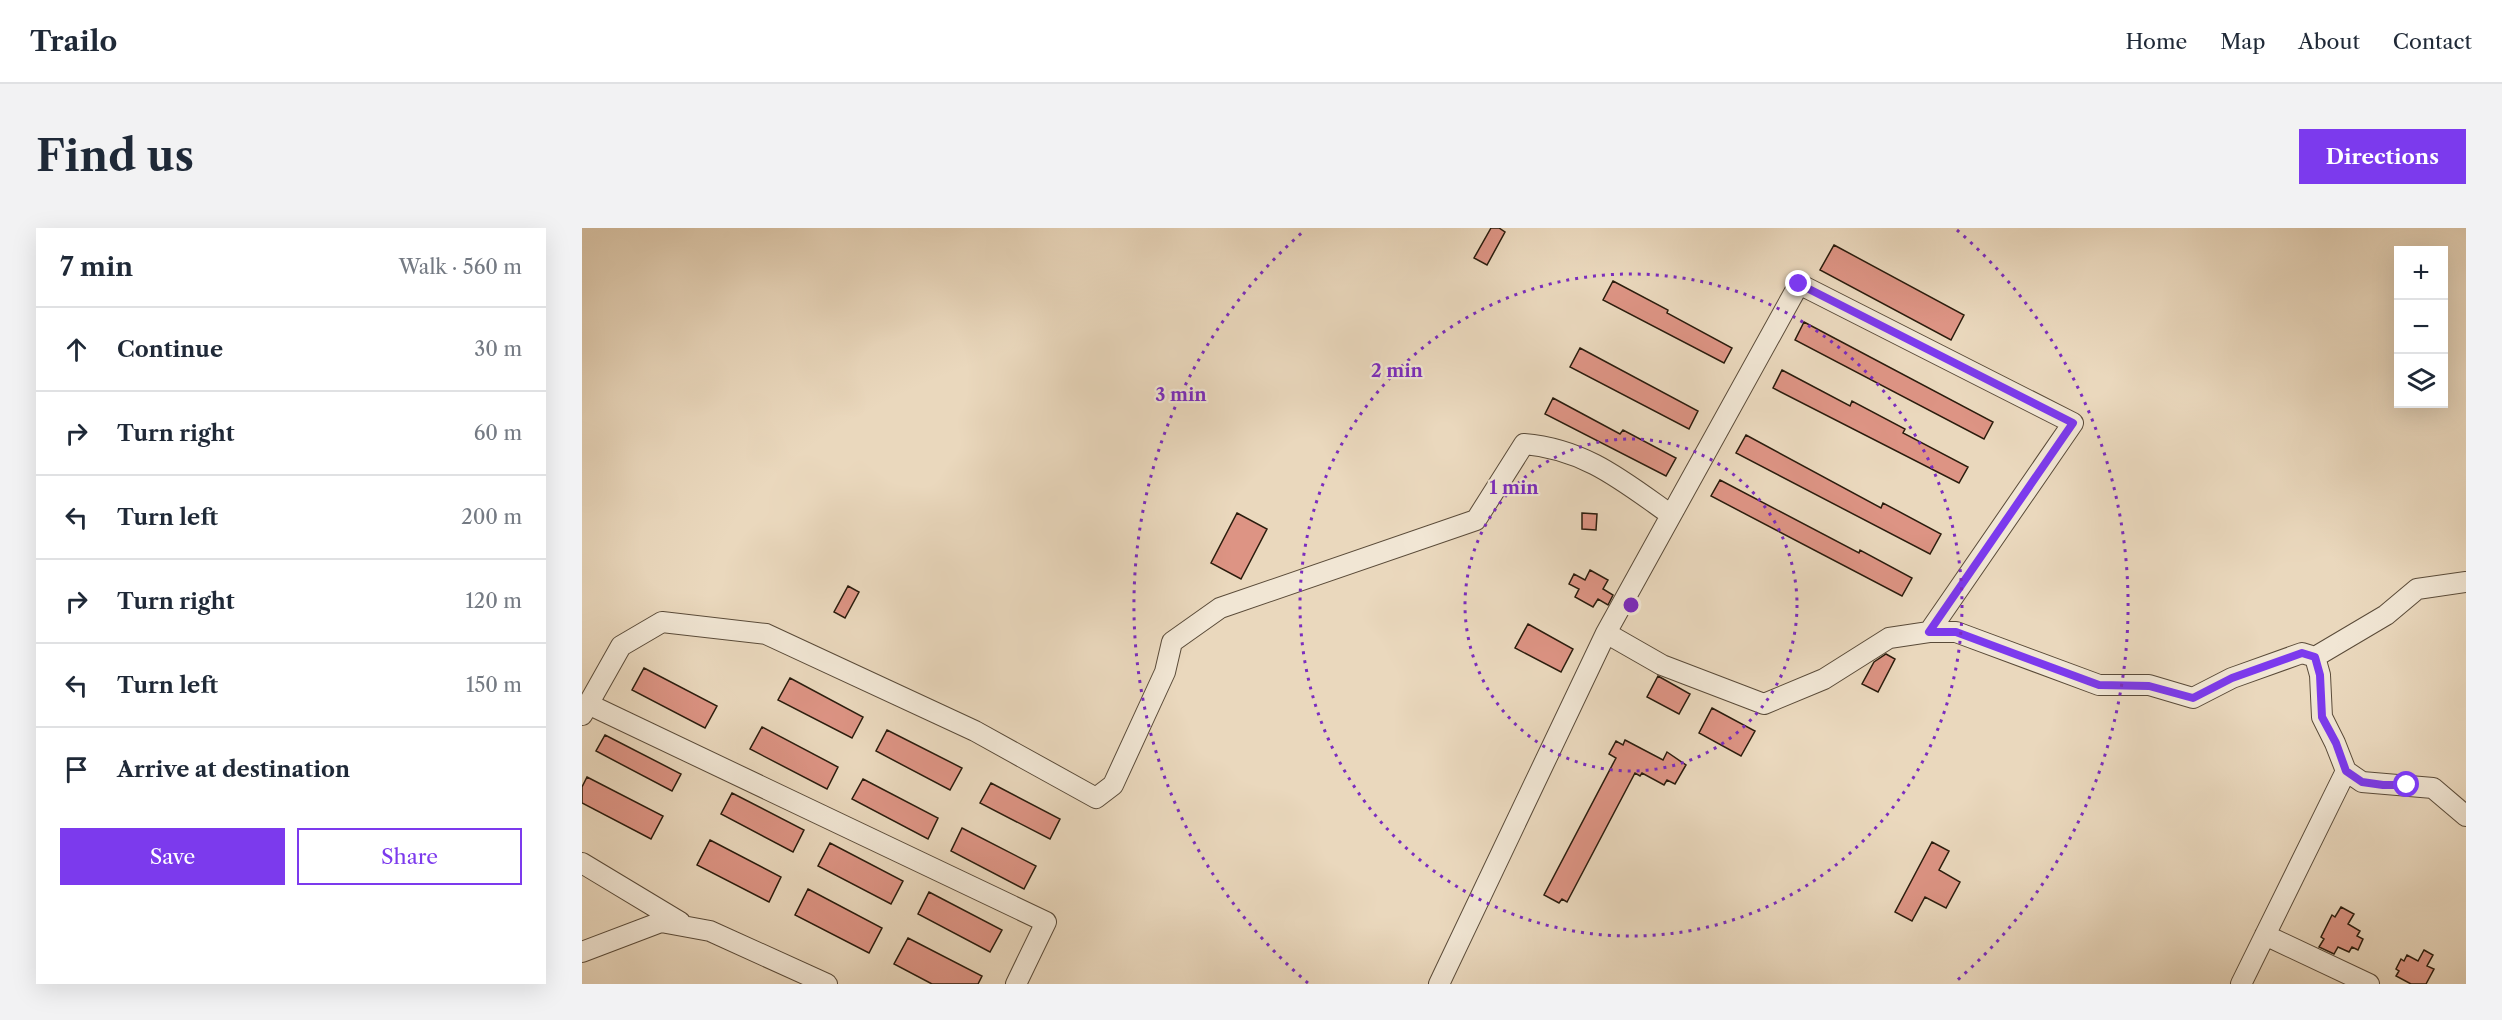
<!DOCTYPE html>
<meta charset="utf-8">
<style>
:root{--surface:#fff;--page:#f2f2f3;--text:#1f2937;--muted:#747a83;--line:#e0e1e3;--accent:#7c3aed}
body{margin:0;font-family:"Libre Caslon Text",serif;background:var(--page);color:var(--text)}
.controls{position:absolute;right:18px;top:18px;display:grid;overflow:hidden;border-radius:0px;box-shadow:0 6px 24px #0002}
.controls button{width:54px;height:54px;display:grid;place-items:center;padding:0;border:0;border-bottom:2px solid var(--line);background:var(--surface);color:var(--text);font:30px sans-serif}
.stop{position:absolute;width:18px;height:18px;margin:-14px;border:4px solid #7c3aed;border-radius:50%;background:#fff}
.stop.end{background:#7c3aed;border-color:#fff;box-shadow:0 2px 6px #0008}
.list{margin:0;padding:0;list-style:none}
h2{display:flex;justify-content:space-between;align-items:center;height:78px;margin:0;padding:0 24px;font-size:26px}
h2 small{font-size:20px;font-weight:400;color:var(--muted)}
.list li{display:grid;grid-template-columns:39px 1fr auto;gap:18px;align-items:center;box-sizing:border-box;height:84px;padding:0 24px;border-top:2px solid var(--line)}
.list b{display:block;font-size:22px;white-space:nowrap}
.list em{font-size:20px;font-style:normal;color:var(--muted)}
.actions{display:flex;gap:12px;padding:18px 24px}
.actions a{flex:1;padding:14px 0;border:2px solid var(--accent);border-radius:0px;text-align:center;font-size:21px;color:var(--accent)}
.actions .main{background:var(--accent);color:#fff}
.icon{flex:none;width:33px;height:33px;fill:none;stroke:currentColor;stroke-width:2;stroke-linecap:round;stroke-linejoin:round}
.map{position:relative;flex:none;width:1884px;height:756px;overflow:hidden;border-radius:0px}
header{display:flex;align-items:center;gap:36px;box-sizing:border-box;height:84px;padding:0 30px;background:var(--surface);border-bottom:2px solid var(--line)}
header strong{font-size:28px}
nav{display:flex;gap:33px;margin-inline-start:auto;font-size:21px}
.intro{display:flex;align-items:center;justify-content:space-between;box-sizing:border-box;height:144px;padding:0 36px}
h1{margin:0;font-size:42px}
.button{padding:15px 27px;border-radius:0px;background:var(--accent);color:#fff;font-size:21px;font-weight:700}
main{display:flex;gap:36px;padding:0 36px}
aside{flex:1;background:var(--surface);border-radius:0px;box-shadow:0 6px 24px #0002}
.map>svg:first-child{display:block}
.building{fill:#dd9484;stroke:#2a1c0d;stroke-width:1.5}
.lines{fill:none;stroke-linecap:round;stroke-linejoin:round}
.minor-casing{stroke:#5a4b39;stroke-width:22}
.minor{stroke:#f1e6d4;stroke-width:20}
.route{stroke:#7c3aed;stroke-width:8}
.ring{fill:none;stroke:#7b2cbf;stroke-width:3;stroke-dasharray:3 6}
.centre{fill:#7b2cbf;stroke:#f1e6d4;stroke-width:3}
.ring-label{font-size:18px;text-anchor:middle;font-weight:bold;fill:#7b2cbf;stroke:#f1e6d4;stroke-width:4.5;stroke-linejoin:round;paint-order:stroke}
</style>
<header>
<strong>Trailo</strong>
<nav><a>Home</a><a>Map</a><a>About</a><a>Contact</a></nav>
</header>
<div class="intro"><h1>Find us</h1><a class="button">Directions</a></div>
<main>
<aside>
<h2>7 min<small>Walk · 560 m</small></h2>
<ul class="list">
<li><svg class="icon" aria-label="ahead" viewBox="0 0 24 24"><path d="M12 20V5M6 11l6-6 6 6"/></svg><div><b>Continue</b></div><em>30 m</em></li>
<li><svg class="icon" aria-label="right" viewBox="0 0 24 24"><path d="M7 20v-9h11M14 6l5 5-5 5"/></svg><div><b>Turn right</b></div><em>60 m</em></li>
<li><svg class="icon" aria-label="left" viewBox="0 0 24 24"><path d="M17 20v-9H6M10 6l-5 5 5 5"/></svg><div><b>Turn left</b></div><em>200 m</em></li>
<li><svg class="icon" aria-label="right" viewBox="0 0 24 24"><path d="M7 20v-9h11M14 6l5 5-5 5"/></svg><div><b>Turn right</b></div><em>120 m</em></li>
<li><svg class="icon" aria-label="left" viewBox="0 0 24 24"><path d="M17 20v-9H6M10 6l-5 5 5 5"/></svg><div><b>Turn left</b></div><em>150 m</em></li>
<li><svg class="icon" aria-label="arrive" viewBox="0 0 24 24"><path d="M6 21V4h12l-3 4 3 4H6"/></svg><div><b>Arrive at destination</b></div></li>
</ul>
<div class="actions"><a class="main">Save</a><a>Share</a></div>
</aside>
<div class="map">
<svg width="1884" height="756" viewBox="0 0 1884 756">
<rect width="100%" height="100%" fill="#ead8bd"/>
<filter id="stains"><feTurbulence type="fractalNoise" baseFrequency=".00333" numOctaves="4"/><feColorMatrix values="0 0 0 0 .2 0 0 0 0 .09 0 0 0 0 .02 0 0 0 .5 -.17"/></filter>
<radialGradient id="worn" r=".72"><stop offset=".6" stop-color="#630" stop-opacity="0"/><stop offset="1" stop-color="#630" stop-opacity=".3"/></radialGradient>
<path class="building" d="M909 0H917L923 4 905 37 892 30Z
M1252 17 1382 87 1369 112 1238 42Z
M1031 53 1086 82 1085 85 1150 120 1142 135 1021 72Z
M1222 94 1411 194 1402 211 1213 112Z
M998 120 1116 183 1107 201 988 139Z
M1200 142 1268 178 1270 173 1323 201 1321 205 1386 239 1377 255 1191 160Z
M971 170 1038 206 1041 202 1094 230 1084 248 963 186Z
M1164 207 1299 280 1301 275 1359 306 1348 326 1154 225Z
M1138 252 1277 325 1278 322 1330 350 1320 368 1129 268Z
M655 285 685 301 659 351 629 335Z
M1000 285 1015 286 1014 302 1000 301Z
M1008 342 1026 352 1021 361 1031 367 1026 377 1016 371 1011 379 993 369 997 361 987 356 992 346 1003 352Z
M266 358 277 364 263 390 252 384Z
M946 396 991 421 979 444 933 420Z
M1304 426 1313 431 1296 464 1280 456 1292 434Z
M62 440 135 478 123 500 50 462Z
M1076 448 1108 466 1097 486 1065 469Z
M208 450 281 489 270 510 196 472Z
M1130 480 1173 503 1159 528 1117 505Z
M180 499 256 539 245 561 168 521Z
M305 502 380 540 368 562 294 523Z
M23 507 99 546 90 563 14 523Z
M1043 512 1081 532 1085 524 1104 537 1093 556 1085 552 1082 557 1060 545 1058 548 1053 545 985 674 980 671 977 675 962 667 1034 530 1027 526 1034 513 1041 517Z
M5 549 81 588 69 611 0 575V559Z
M281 551 356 590 346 611 270 571Z
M409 555 478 591 468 611 398 575Z
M150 565 222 602 211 624 139 586Z
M380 600 454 638 442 661 369 623Z
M128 612 199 649 187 674 115 637Z
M1350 614 1367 623 1357 642 1378 654 1364 680 1343 669 1330 693 1313 684Z
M248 615 321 653 309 676 236 638Z
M226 661 300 700 287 725 213 687Z
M347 664 420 702 408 724 336 686Z
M1759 679 1772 686 1766 696 1778 703 1775 708 1781 711 1776 722 1770 719 1767 724 1756 719 1752 726 1737 719 1742 711 1739 709 1750 687 1753 689Z
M326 710 400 748 396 756H350L312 736Z
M1842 722 1851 727 1845 738 1852 741 1844 756H1829L1814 748 1817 743 1814 741 1819 731 1822 733 1825 727 1836 733Z"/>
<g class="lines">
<g class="minor-casing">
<path id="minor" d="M1024 405 1080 437 1182 476 1242 451 1307 410 1347 404H1374L1517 457H1567L1611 470 1650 450 1720 425 1733 429 1738 447 1740 489 1753 515 1764 543 1659 756
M1733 429 1804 387 1835 361 1884 354
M6 476 464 694 434 756
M0 487 39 418 80 394 184 406 393 503 514 570 531 557 583 444 590 414 638 380 894 292 942 216C1003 221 1041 253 1089 287
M1764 543 1780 554 1851 560 1884 588
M0 635 98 694
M1683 707 1787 756
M0 724 79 694 128 703 245 756
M857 756 1024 405 1217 56 1491 195 1347 404"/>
</g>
<use href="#minor" class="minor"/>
</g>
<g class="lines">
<path class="route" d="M1217 56 1491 195 1347 404H1374L1517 457 1567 458 1611 470 1650 450 1720 425 1733 429 1738 447 1740 489 1754 515 1764 543 1780 554 1801 557H1825"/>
</g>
<g class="ring">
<circle cx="1049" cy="377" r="166"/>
<circle cx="1049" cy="377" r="331"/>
<path d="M726 755A497 497 0 0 1 723 2M1375 2A497 497 0 0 1 1372 755"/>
</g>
<circle cx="1049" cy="377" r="9" class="centre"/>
<g class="ring-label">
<text x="815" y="149">2 min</text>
<text x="599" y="173">3 min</text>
<text x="932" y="266">1 min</text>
</g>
<rect width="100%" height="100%" filter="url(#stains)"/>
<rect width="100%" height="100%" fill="url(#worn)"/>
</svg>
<div class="controls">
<button>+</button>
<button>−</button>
<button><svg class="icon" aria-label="layers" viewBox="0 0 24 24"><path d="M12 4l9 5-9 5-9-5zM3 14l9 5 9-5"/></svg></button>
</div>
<div class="stop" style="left:1825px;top:557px"></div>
<div class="stop end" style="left:1217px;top:56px"></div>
</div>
</main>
